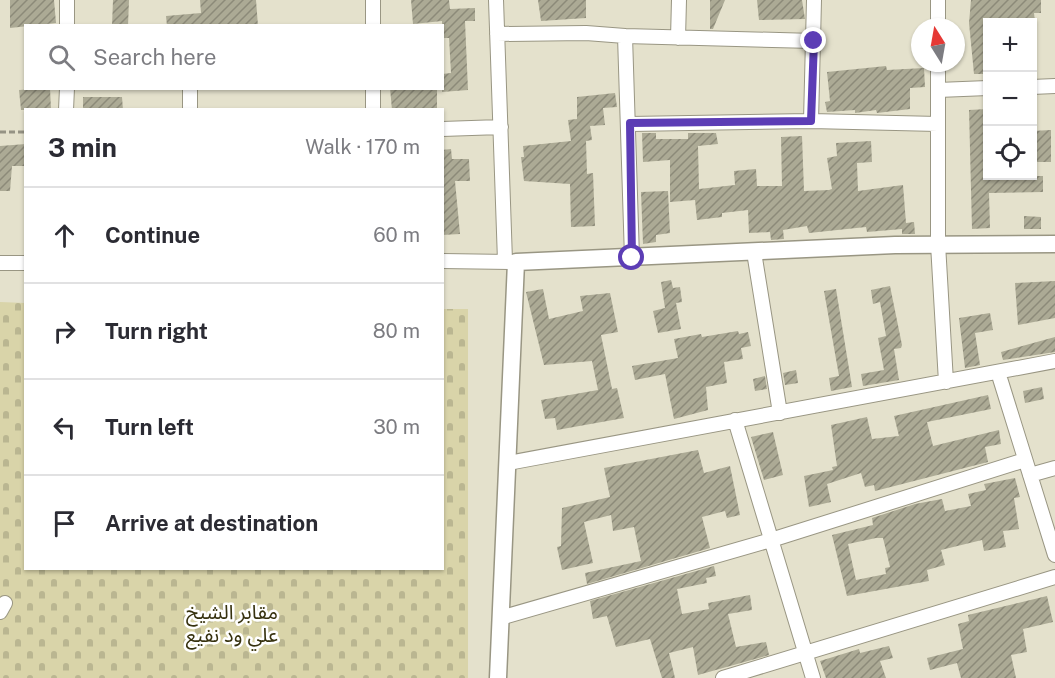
<!DOCTYPE html>
<meta charset="utf-8">
<style>
:root{--surface:#fff;--page:#f7f7f7;--text:#2b2b33;--muted:#7c7c81;--line:#e1e1e2}
body{margin:0;font-family:"Public Sans","Noto Sans Arabic",sans-serif;background:var(--page);color:var(--text)}
.controls{position:absolute;right:18px;top:18px;display:grid;overflow:hidden;border-radius:0px;box-shadow:0 2px 4px #0004}
.controls button{width:54px;height:54px;display:grid;place-items:center;padding:0;border:0;border-bottom:2px solid var(--line);background:var(--surface);color:var(--text);font:30px sans-serif}
.compass{position:absolute;left:911px;top:18px;width:54px;height:54px;border-radius:50%;background:var(--surface);box-shadow:0 2px 4px #0004;rotate:349deg}
.stop{position:absolute;width:18px;height:18px;margin:-14px;border:4px solid #5c3db5;border-radius:50%;background:#fff}
.stop.end{background:#5c3db5;border-color:#fff;box-shadow:0 2px 6px #0008}
.list{margin:0;padding:0;list-style:none}
h2{display:flex;justify-content:space-between;align-items:center;height:78px;margin:0;padding:0 24px;font-size:26px}
h2 small{font-size:20px;font-weight:400;color:var(--muted)}
.list li{display:grid;grid-template-columns:39px 1fr auto;gap:18px;align-items:center;box-sizing:border-box;height:96px;padding:0 24px;border-top:2px solid var(--line)}
.list b{display:block;font-size:22px;white-space:nowrap}
.list em{font-size:20px;font-style:normal;color:var(--muted)}
.icon{flex:none;width:33px;height:33px;fill:none;stroke:currentColor;stroke-width:2;stroke-linecap:round;stroke-linejoin:round}
.map{position:relative;flex:none;width:1055px;height:678px;overflow:hidden}
.search{position:absolute;background:var(--surface);box-shadow:0 2px 4px #0004;left:24px;top:24px;width:420px;height:66px;display:flex;align-items:center;gap:15px;box-sizing:border-box;padding:0 21px;border-radius:0px;color:var(--muted);font-size:22px}
.panel{position:absolute;background:var(--surface);box-shadow:0 2px 4px #0004;left:24px;top:108px;width:420px;height:462px;border-radius:0px}
.map>svg:first-child{display:block}
.cemetery{fill:url(#cemetery-stones)}
.building{fill:url(#building-hatch);fill-rule:evenodd}
.lines{fill:none;stroke-linecap:round;stroke-linejoin:round}
.minor-casing{stroke:#999683;stroke-width:16}
.tertiary-casing{stroke:#999683;stroke-width:19}
.path{stroke:#959384;stroke-width:3;stroke-dasharray:6 3;stroke-linecap:butt}
.minor{stroke:#fff;stroke-width:14}
.tertiary{stroke:#fff;stroke-width:16}
.route{stroke:#5c3db5;stroke-width:8}
.labels{text-anchor:middle;stroke-width:5;stroke-linejoin:round;paint-order:stroke}
.park-label{font-size:20px;fill:#37320f;stroke:#fff}
</style>
<div class="map">
<svg width="1055" height="678" viewBox="0 0 1055 678">
<defs>
<pattern id="cemetery-stones" width="16" height="16" patternUnits="userSpaceOnUse" patternTransform="scale(1.5)"><rect width="16" height="16" fill="#d9d4a9"/><path d="M2 7V4a2 2 0 0 1 4 0v3zM10 15v-3a2 2 0 0 1 4 0v3z" fill="#bab691"/></pattern>
<pattern id="building-hatch" width="6" height="6" patternUnits="userSpaceOnUse" patternTransform="scale(1.5)"><rect width="6" height="6" fill="#acaa95"/><path d="M-1 1l2-2M0 6l6-6M5 7l2-2" fill="none" stroke="#8c8a79"/></pattern>
</defs>
<rect width="100%" height="100%" fill="#e4e1cc"/>
<path class="cemetery" d="M0 302 25 303 26 568H442L443 309H468V678H0Z"/>
<path class="building" d="M10 0H54L56 23 10 28Z
M113 0H129L128 26H112Z
M200 0H256L258 26H167L166 16 201 13Z
M411 0H449L450 9 475 8V21H465L468 90 442 92V74L451 73 449 38H442V21L413 24Z
M538 0H586V18L541 21Z
M710 0H725L713 29H710Z
M757 0H802L805 19 759 20Z
M971 0H1041V13H1034L1035 22H987V74H974L969 23Z
M886 66 887 70 924 68 925 87 910 88V109L877 113 876 110 855 113V110L827 112 825 102 830 101 827 72Z
M50 88 51 110H21L19 90Z
M390 88H437V110H392Z
M615 93 617 107 603 108 605 125 590 126 592 140 586 141 587 174 593 173 595 226 571 227 570 184 524 181 521 157H524L523 146 571 141 568 120 577 119V97Z
M83 97H122L123 110H83Z
M987 109V176H1043V192L989 193 990 228 972 229 969 110Z
M1051 130V162H1032V131Z
M642 133H656V139H688V133H716L718 144 698 146 699 189 735 185 734 171 756 169 757 186H782L781 137 802 136 804 191 829 190 832 189 827 158 837 156 836 143 871 141 872 162 857 163 858 191 903 185 906 223 914 222 915 234H902V229L867 232 866 227 809 233 807 226 783 230 784 239 771 240 770 232 749 233 748 210 722 213V217L697 220 695 200 670 202V160L643 162Z
M26 144V166H12L10 191H0V146Z
M451 149 452 159H469L470 181H455L460 234 442 235V150Z
M668 191 670 233 656 235V242L643 244 641 192Z
M1024 216 1041 217V229H1024Z
M671 280 673 288 680 287 682 302 676 303 681 329 658 333 653 311 665 308 661 282Z
M1055 281V318L1018 325 1015 283Z
M890 286 902 345 901 348 894 349 899 380 863 386 861 374 884 370 878 338 886 336 880 302 873 304 871 290Z
M543 289 549 319 583 311 580 296 610 293 618 332 601 335 612 389 617 388 624 418 557 430 555 418 545 419 541 400 598 390 592 361 544 365 526 292Z
M836 289 852 387 831 391 829 378 839 376 824 291Z
M990 313 993 330 975 333 980 365 965 368 959 318Z
M738 331 739 334 748 332 751 346 741 348 743 359 724 362 727 383 706 387 708 410 674 419 665 374 635 380 632 366 678 358 674 339 701 334 702 337Z
M1055 337V352L1003 360 1001 352Z
M796 370 798 383 785 385 783 373Z
M765 376 767 389 755 391 753 379Z
M1042 387 1044 399 1025 403 1023 391Z
M988 395 991 409 927 422 933 446 999 430 1001 444 985 447 988 462 875 491 874 485 865 487 861 473 827 484 831 502 809 507 804 476 833 470 832 467 837 466 831 425 867 417 872 439 899 436 894 416Z
M773 432 783 475 764 480 751 437Z
M698 450 704 473 730 466 740 515 727 518 725 511 702 517 710 548 587 584 585 573 641 561 634 527 613 531 611 515 584 522 593 563 562 570 557 547 561 546 562 508 610 497 604 468Z
M1015 478 1020 497 1014 498 1019 529 1003 531 1006 547 984 551 982 540 941 550 945 565 927 570 929 581 847 596 832 535 873 525 872 518 915 504 942 499 945 511 971 506 968 494 986 490 984 484ZM876 538H883L890 567 885 568 886 574 856 580 848 544Z
M714 566 716 576 706 578 707 583 677 589 682 614 709 609 708 603 750 595 752 610 728 614 736 647 766 642 769 655 698 675 693 647 669 653 675 678H662L650 639 616 647 607 616 593 619 590 601Z
M1047 596 1053 622 1023 629 1027 652 1011 655 1016 678H961L957 663 930 670 927 658 963 649 958 624 969 621 968 615Z
M889 646 893 658 880 661 886 678H826L820 661 859 649 860 653Z"/>
<g class="lines">
<g class="minor-casing">
<path id="minor" d="M496 0 505 261
M67 26V0
M373 26V0
M938 27V0
M497 34 586 33 625 36 632 258
M625 36 814 41
M678 38 679 0
M938 63V244L946 382
M1032 87 1055 86
M190 88V110
M938 90 988 88
M66 110 67 88
M373 110V88
M811 121 814 0
M630 124 811 121 938 124
M442 129 501 127
M754 252 780 413
M442 261 512 262
M0 263H26
M998 372 1055 555
M735 420 813 678
M508 463 1055 361
M1030 475 1055 468
M0 612 5 603
M500 618 771 540 1025 460
M723 678 1055 577"/>
</g>
<g class="tertiary-casing">
<path id="tertiary" d="M498 678 516 262 895 245 1055 244"/>
</g>
<path class="path" d="M0 132H26"/>
<use href="#minor" class="minor"/>
<use href="#tertiary" class="tertiary"/>
</g>
<g class="lines">
<path class="route" d="M632 258 630 123 811 121 814 41"/>
</g>
<g class="labels">
<g class="park-label">
<text x="232" y="619">مقابر الشيخ<tspan x="232" dy="23">علي ود نفيع</tspan></text>
</g>
</g>
</svg>
<div class="controls">
<button>+</button>
<button>−</button>
<button><svg class="icon" aria-label="locate" viewBox="0 0 24 24"><circle cx="12" cy="12" r="6"/><path d="M12 2v4M12 18v4M2 12h4M18 12h4"/></svg></button>
</div>
<svg class="compass" viewBox="-18 -18 36 36"><path d="M0-13l5 13h-10z" fill="#e53935"/><path d="M0 13l5-13h-10z" fill="#7c7c81"/></svg>
<div class="stop" style="left:632px;top:258px"></div>
<div class="stop end" style="left:814px;top:41px"></div>
<div class="search"><svg class="icon" aria-label="search" viewBox="0 0 24 24"><circle cx="10" cy="10" r="6"/><path d="M15 15l6 6"/></svg>Search here</div>
<section class="panel">
<h2>3 min<small>Walk · 170 m</small></h2>
<ul class="list">
<li><svg class="icon" aria-label="ahead" viewBox="0 0 24 24"><path d="M12 20V5M6 11l6-6 6 6"/></svg><div><b>Continue</b></div><em>60 m</em></li>
<li><svg class="icon" aria-label="right" viewBox="0 0 24 24"><path d="M7 20v-9h11M14 6l5 5-5 5"/></svg><div><b>Turn right</b></div><em>80 m</em></li>
<li><svg class="icon" aria-label="left" viewBox="0 0 24 24"><path d="M17 20v-9H6M10 6l-5 5 5 5"/></svg><div><b>Turn left</b></div><em>30 m</em></li>
<li><svg class="icon" aria-label="arrive" viewBox="0 0 24 24"><path d="M6 21V4h12l-3 4 3 4H6"/></svg><div><b>Arrive at destination</b></div></li>
</ul>
</section>
</div>
